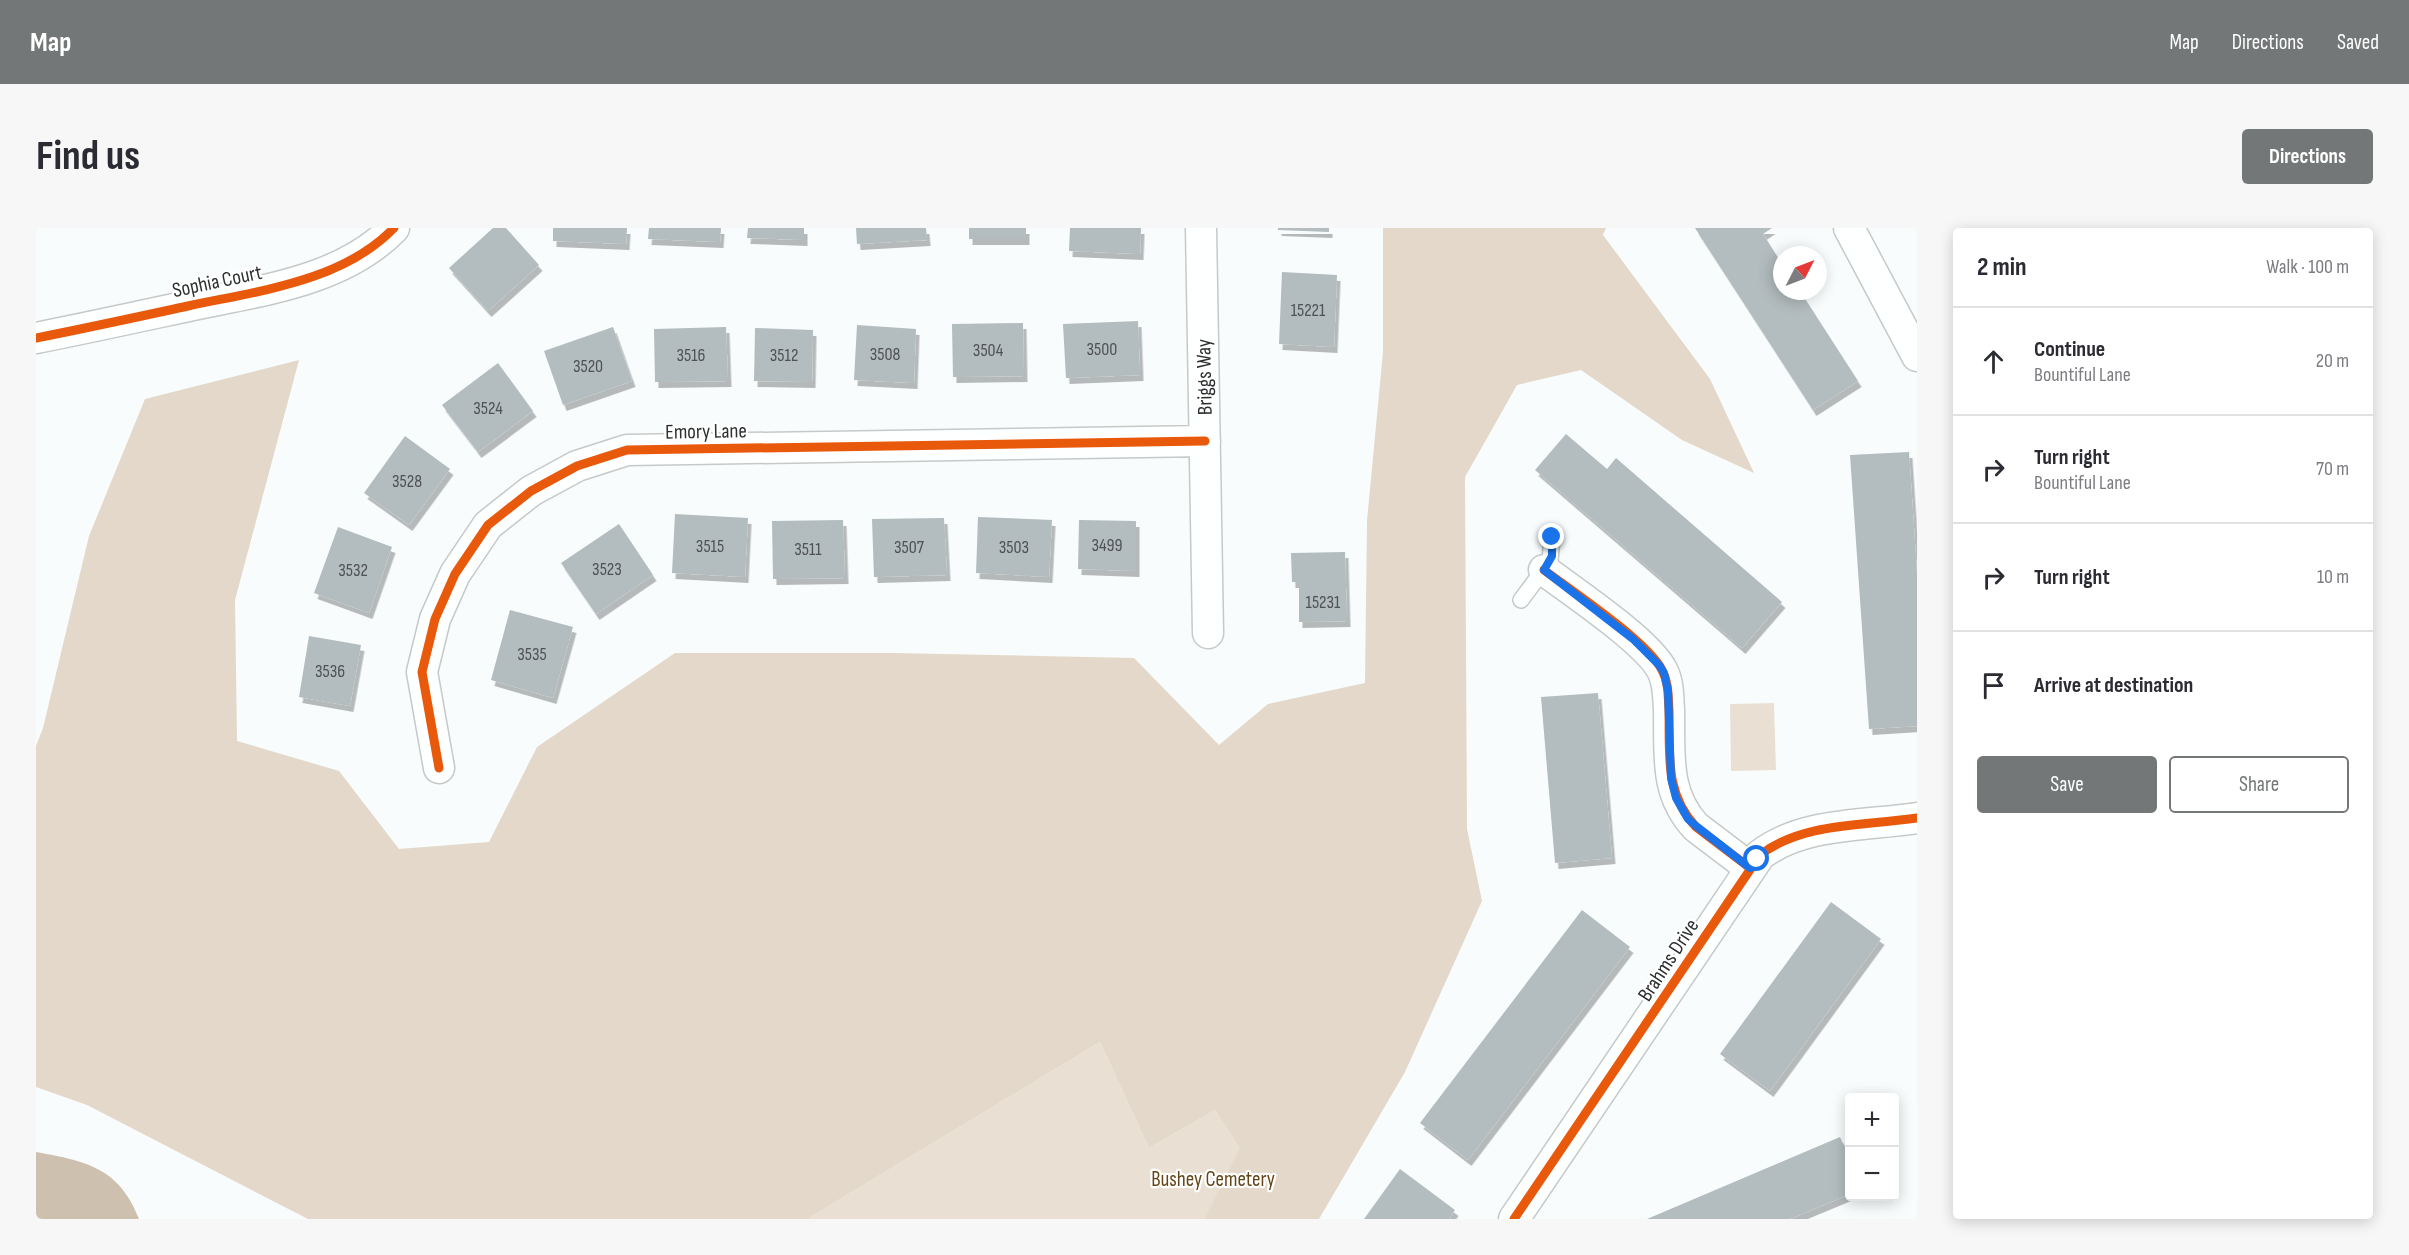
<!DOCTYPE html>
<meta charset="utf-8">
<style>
:root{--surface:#fff;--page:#f7f7f7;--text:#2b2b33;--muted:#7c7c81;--line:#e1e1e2;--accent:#747777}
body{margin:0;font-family:"Sofia Sans Condensed",sans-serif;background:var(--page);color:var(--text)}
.controls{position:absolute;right:18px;bottom:18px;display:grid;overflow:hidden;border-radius:6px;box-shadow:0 3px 15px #0003}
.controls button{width:54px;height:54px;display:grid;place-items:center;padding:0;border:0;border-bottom:2px solid var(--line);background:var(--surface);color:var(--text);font:30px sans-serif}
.compass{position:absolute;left:1737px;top:18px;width:54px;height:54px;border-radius:50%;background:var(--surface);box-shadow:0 3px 15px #0003;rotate:48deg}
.stop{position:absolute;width:18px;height:18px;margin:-14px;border:4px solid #1a73e8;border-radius:50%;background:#fff}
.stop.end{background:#1a73e8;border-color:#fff;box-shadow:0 2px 6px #0008}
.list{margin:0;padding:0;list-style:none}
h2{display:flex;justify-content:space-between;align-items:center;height:78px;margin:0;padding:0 24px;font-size:26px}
h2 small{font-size:20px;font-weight:400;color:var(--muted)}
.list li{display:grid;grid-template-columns:39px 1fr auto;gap:18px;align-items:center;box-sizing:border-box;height:108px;padding:0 24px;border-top:2px solid var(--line)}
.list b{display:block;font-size:22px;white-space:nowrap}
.list p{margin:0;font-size:20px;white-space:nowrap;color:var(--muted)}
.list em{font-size:20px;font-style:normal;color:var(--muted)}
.actions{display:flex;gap:12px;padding:18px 24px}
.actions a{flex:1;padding:14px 0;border:2px solid var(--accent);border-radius:6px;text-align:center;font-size:21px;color:var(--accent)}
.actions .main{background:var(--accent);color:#fff}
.icon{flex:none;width:33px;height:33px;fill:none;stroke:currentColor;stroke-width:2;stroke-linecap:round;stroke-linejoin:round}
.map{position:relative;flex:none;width:1881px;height:991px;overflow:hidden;border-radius:6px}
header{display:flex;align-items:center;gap:36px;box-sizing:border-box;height:84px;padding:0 30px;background:var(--accent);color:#fff}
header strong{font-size:28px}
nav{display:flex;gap:33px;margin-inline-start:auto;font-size:21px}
.intro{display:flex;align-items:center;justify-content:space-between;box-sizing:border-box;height:144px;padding:0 36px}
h1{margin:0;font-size:42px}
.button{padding:15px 27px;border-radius:6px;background:var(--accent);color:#fff;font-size:21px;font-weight:700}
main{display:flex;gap:36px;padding:0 36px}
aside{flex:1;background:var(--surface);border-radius:6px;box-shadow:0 3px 15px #0003}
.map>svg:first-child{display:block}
.green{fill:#e9e0d3}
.forest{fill:#e3d8c9}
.water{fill:#cec0ae}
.building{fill:#b3bcbe;filter:url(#shadow)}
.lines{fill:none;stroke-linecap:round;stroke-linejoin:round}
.lane-casing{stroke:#c6c9c9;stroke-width:18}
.street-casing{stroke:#c6c9c9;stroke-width:33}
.lane{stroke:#feffff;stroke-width:15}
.street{stroke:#feffff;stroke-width:30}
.cycleway-casing{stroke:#fff;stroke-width:13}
.cycleway{stroke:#e8590c;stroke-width:9}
.route{stroke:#1a73e8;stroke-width:8}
.labels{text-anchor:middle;stroke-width:4.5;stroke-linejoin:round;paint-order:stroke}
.number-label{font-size:18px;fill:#4e5254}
.street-label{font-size:21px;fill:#2d2f30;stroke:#fff}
.park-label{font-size:21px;fill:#654618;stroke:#fff}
</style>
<header>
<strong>Map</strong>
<nav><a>Map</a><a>Directions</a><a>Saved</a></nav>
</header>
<div class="intro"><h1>Find us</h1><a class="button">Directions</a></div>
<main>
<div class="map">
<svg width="1881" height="991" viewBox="0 0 1881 991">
<defs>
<filter id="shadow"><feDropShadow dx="3.5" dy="6" stdDeviation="0" flood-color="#0004"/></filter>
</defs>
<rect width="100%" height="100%" fill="#f8fcfc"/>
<path class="green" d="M1738 475 1740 542 1695 543 1694 476Z
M1064 814 1113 920 1179 882 1195 906 1239 927 1198 991H771Z"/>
<path class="forest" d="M1347 0H1570L1567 7 1674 151 1718 245 1646 212 1545 142 1481 157 1429 249 1431 601 1446 673 1369 844 1283 991H1169L1204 920 1179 882 1113 920 1064 814 771 991H272L51 877 0 859V518L7 500 53 308 109 171 263 132 199 372 201 513 303 543 363 621 453 614 501 519 639 425H857L1098 430 1183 517 1232 476 1329 455 1331 293 1347 124Z"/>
<path class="water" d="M0 924C49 933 83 939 103 991H0Z"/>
<path class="building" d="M457 0H470L503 37 452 83 413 40Z
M517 0H591L590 16 517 13Z
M613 0H685L684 14 612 11Z
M712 0H768V12L711 10Z
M820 0H890L891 12 821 16Z
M933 0H990V11H933Z
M1034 0H1105L1104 26 1033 23Z
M1242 0H1293V4L1242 2Z
M1659 0H1736L1727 6 1746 36V63H1764L1822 153 1777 182Z
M1246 44 1301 47 1298 119 1243 116Z
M1102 93 1104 147 1030 150 1027 96Z
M987 95 988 148 917 149 916 96Z
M821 97 880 101 878 155 818 152Z
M577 99 596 153 527 177 508 123Z
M690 99 692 153 619 154 618 101Z
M719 100 777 102 776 154 718 153Z
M462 135 497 183 442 224 406 177Z
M1530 206 1571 241 1580 230 1746 374 1706 420 1499 242Z
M369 208 414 241 373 297 328 265Z
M1873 224 1881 346V498L1833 501 1814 227Z
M639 286 712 290 709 349 636 345Z
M942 289 1016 292 1013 349 940 345Z
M908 290 911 347 838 349 836 291Z
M807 292 809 350 737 351 736 293Z
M1043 292 1100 293V343L1042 341Z
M583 296 617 347 560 386 525 335Z
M302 299 356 319 333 385 278 365Z
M1309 324 1311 393 1263 394V354H1256L1255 325Z
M474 382 537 399 517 470 455 452Z
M273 408 325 417 314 478 263 469Z
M1562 465 1576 630 1519 635 1505 469Z
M1795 674 1845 711 1734 863 1684 826Z
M1546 682 1594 719 1432 932 1384 895Z
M1804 909 1814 931V966L1754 991H1611Z
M1364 941 1419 982 1413 991H1328Z"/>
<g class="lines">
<g class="lane-casing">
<path id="lane" d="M1485 372 1514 333 1516 309"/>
</g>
<g class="street-casing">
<path id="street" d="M1165 0 1172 405
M1813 0 1881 128
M0 110C51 100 101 89 152 78 221 63 306 54 358 0
M1508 342C1537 364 1611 413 1626 442 1633 455 1632 469 1633 482 1634 525 1628 565 1660 599L1714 640
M403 540 386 444 399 391 419 346 452 297 495 263 541 238 591 222 1169 213
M1478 991 1724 627C1767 594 1829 598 1881 590"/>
</g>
<use href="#lane" class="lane"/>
<use href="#street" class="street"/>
<g class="cycleway-casing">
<path id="cycleway" d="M0 110C51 100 101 89 152 78 221 63 306 54 358 0
M1508 342C1537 364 1611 413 1626 442 1633 455 1632 469 1633 482 1634 525 1628 565 1660 599L1714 640
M403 540 386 444 399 391 419 346 452 297 495 263 541 238 591 222 1169 213
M1478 991 1724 627C1767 594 1829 598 1881 590"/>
</g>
<use href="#cycleway" class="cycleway"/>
</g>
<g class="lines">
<path class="route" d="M1516 309V328L1508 342 1597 411 1623 437 1628 445 1632 463 1635 550 1640 570 1652 591 1660 598 1714 640 1721 631"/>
</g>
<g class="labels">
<g class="number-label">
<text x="1272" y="88">15221</text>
<text x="1066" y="127">3500</text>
<text x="952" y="128">3504</text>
<text x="849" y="132">3508</text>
<text x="655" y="133">3516</text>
<text x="748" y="133">3512</text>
<text x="552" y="144">3520</text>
<text x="452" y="186">3524</text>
<text x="371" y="259">3528</text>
<text x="1071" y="323">3499</text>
<text x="674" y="324">3515</text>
<text x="873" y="325">3507</text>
<text x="978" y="325">3503</text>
<text x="772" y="327">3511</text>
<text x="571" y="347">3523</text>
<text x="317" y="348">3532</text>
<text x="1287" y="380">15231</text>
<text x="496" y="432">3535</text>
<text x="294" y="449">3536</text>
</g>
<g class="street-label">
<text transform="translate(181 53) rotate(-12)" y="7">Sophia Court</text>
<text transform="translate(1168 149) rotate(-91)" y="7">Briggs Way</text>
<text transform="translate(670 203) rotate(-1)" y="7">Emory Lane</text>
<text transform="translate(1632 732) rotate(-57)" y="7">Brahms Drive</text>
</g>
<g class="park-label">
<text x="1177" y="958">Bushey Cemetery</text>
</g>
</g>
</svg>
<div class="controls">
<button>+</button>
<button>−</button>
</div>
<svg class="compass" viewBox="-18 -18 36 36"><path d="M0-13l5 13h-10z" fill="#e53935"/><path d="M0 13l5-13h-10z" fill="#7c7c81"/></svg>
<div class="stop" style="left:1721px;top:631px"></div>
<div class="stop end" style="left:1516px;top:309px"></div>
</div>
<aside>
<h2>2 min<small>Walk · 100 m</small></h2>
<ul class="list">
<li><svg class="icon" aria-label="ahead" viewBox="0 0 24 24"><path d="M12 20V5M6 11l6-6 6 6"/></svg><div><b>Continue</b><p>Bountiful Lane</p></div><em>20 m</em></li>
<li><svg class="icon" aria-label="right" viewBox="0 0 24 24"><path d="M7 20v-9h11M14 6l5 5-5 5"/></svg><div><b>Turn right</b><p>Bountiful Lane</p></div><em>70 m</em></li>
<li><svg class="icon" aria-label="right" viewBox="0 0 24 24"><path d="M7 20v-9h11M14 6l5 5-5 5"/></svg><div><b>Turn right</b></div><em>10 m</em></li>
<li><svg class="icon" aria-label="arrive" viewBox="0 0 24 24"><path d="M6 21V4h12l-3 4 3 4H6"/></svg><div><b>Arrive at destination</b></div></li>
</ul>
<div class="actions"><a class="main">Save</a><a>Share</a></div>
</aside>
</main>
